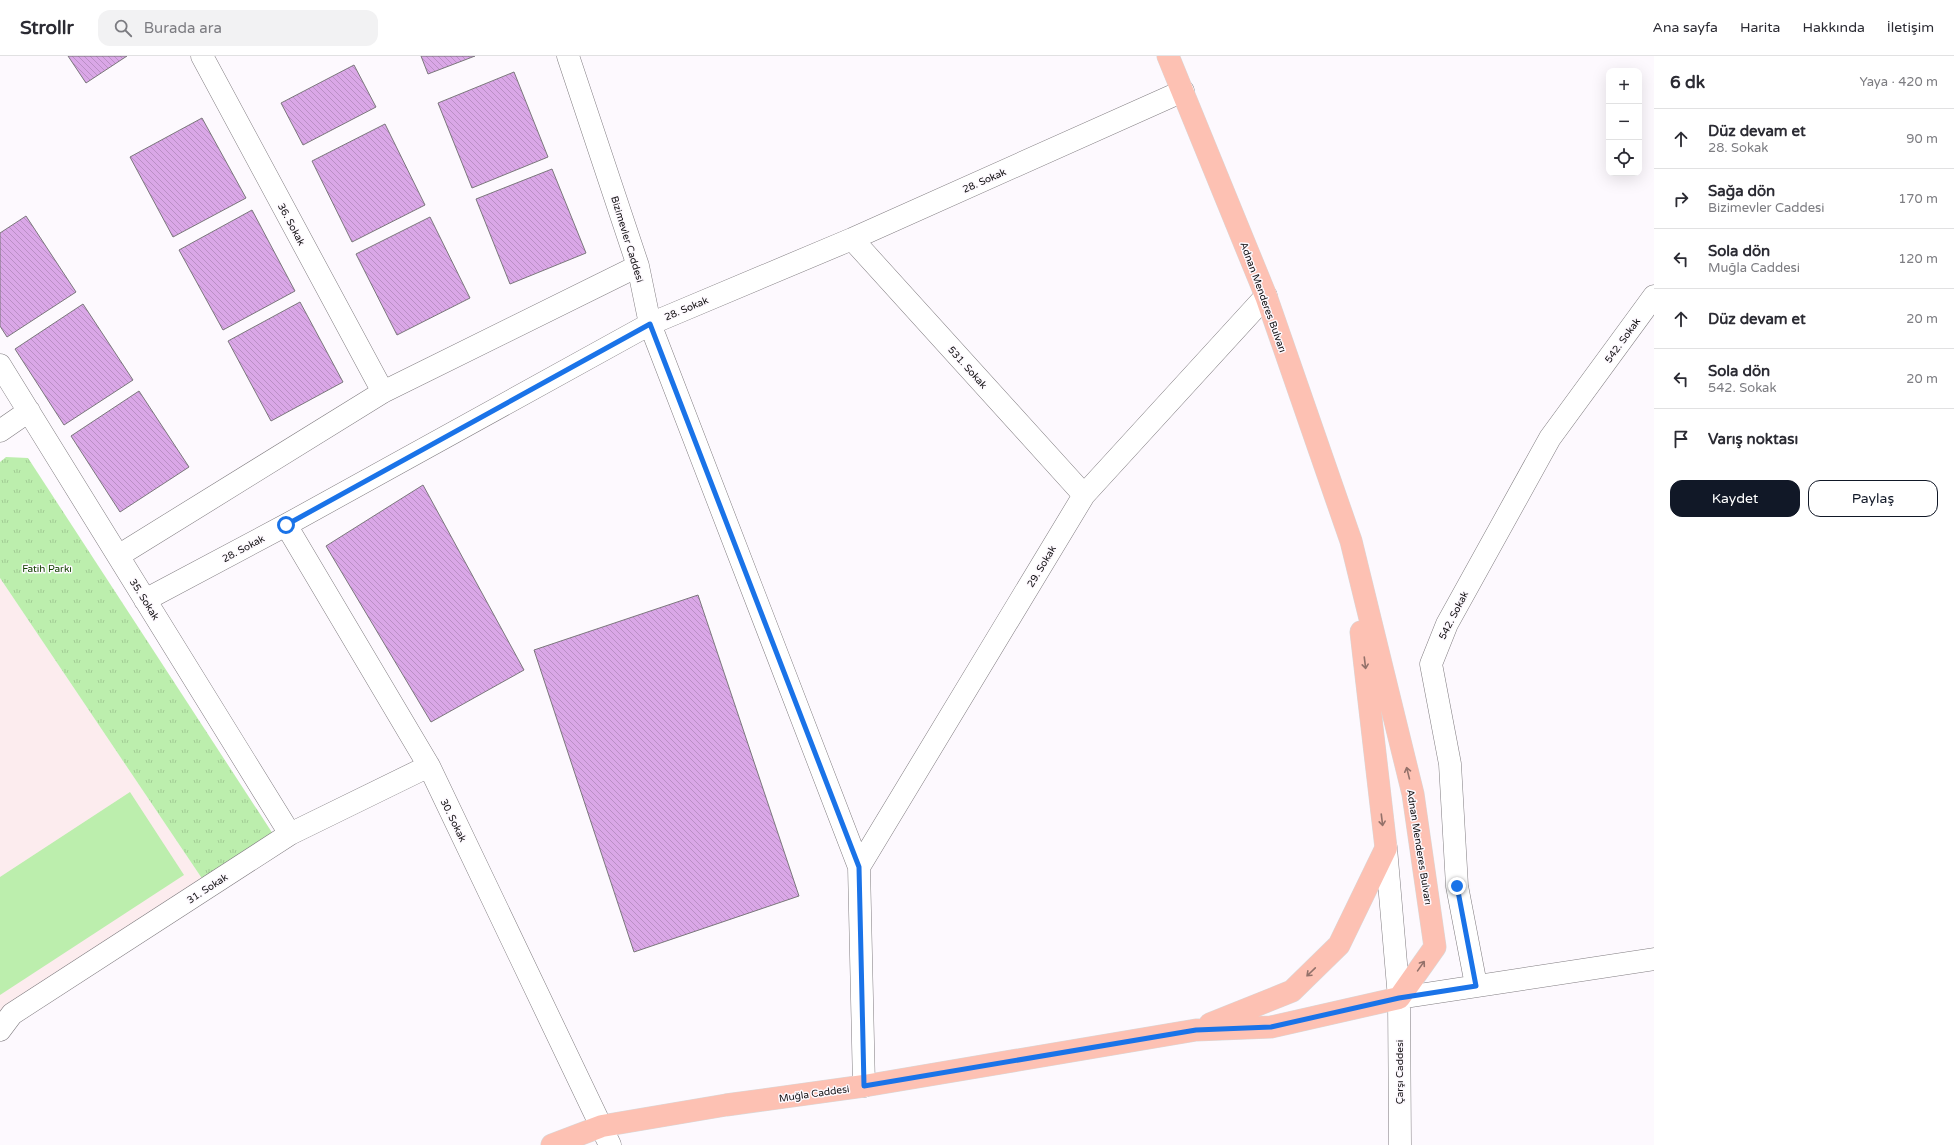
<!DOCTYPE html>
<html lang="tr">
<meta charset="utf-8">
<style>
:root{--surface:#fff;--page:#f2f2f3;--text:#2b2b33;--muted:#7c7c81;--line:#e1e1e2;--accent:#111827}
body{margin:0;font-family:"Varela Round",sans-serif;background:var(--page);color:var(--text)}
.controls{position:absolute;right:12px;top:12px;display:grid;overflow:hidden;border-radius:8px;box-shadow:0 4px 16px #0002}
.controls button{width:36px;height:36px;display:grid;place-items:center;padding:0;border:0;border-bottom:1px solid var(--line);background:var(--surface);color:var(--text);font:20px sans-serif}
.stop{position:absolute;width:12px;height:12px;margin:-9px;border:3px solid #1a73e8;border-radius:50%;background:#fff}
.stop.end{background:#1a73e8;border-color:#fff;box-shadow:0 1px 4px #0008}
.list{margin:0;padding:0;list-style:none}
h2{display:flex;justify-content:space-between;align-items:center;height:52px;margin:0;padding:0 16px;font-size:17px}
h2 small{font-size:13px;font-weight:400;color:var(--muted)}
.list li{display:grid;grid-template-columns:26px 1fr auto;gap:12px;align-items:center;box-sizing:border-box;height:60px;padding:0 16px;border-top:1px solid var(--line)}
.list b{display:block;font-size:15px;white-space:nowrap}
.list p{margin:0;font-size:13px;white-space:nowrap;color:var(--muted)}
.list em{font-size:13px;font-style:normal;color:var(--muted)}
.actions{display:flex;gap:8px;padding:12px 16px}
.actions a{flex:1;padding:9px 0;border:1px solid var(--accent);border-radius:12px;text-align:center;font-size:14px;color:var(--accent)}
.actions .main{background:var(--accent);color:#fff}
.icon{flex:none;width:22px;height:22px;fill:none;stroke:currentColor;stroke-width:2;stroke-linecap:round;stroke-linejoin:round}
.map{position:relative;flex:none;width:1654px;height:1089px;overflow:hidden}
header{display:flex;align-items:center;gap:24px;box-sizing:border-box;height:56px;padding:0 20px;background:var(--surface);border-bottom:1px solid var(--line)}
header strong{font-size:19px}
nav{display:flex;gap:22px;margin-inline-start:auto;font-size:14px}
.search{width:280px;height:36px;background:var(--page);display:flex;align-items:center;gap:10px;box-sizing:border-box;padding:0 14px;border-radius:12px;color:var(--muted);font-size:15px}
main{display:flex}
aside{flex:1;background:var(--surface)}
.map>svg:first-child{display:block}
.education{fill:#fcecee}
.green{fill:#bceead}
.park{fill:url(#park-tufts)}
.building{fill:url(#building-back-hatch);stroke:#7b777c}
.lines{fill:none;stroke-linecap:round;stroke-linejoin:round}
.minor-casing{stroke:#817d81;stroke-width:23}
.major-casing{stroke:#d9d9d9;stroke-width:23}
.minor{stroke:#fff;stroke-width:22}
.major{stroke:#fdc1b3;stroke-width:22}
.oneway{stroke:#93716a}
.route{stroke:#1a73e8;stroke-width:5}
.labels{text-anchor:middle;stroke-width:3;stroke-linejoin:round;paint-order:stroke}
.street-label{font-size:10px;fill:#110f11;stroke:#fdf9fe}
.park-label{font-size:10px;fill:#134200;stroke:#fdf9fe}
</style>
<header>
<strong>Strollr</strong>
<div class="search"><svg class="icon" aria-label="search" viewBox="0 0 24 24"><circle cx="10" cy="10" r="6"/><path d="M15 15l6 6"/></svg>Burada ara</div>
<nav><a>Ana sayfa</a><a>Harita</a><a>Hakkında</a><a>İletişim</a></nav>
</header>
<main>
<div class="map">
<svg width="1654" height="1089" viewBox="0 0 1654 1089">
<defs>
<pattern id="park-tufts" width="24" height="20" patternUnits="userSpaceOnUse"><rect width="24" height="20" fill="#bceead"/><path d="M3 7l-1-3M5 7V3M7 7l1-3M15 17l-1-3M17 17v-4M19 17l1-3" fill="none" stroke="#a1cb94"/></pattern>
<pattern id="building-back-hatch" width="6" height="6" patternUnits="userSpaceOnUse"><rect width="6" height="6" fill="#daa7e7"/><path d="M-1 5l2 2M0 0l6 6M5-1l2 2" fill="none" stroke="#ba8fc5"/></pattern>
</defs>
<rect width="100%" height="100%" fill="#fdf9fe"/>
<path class="education" d="M0 522 203 824 0 957Z"/>
<path class="green" d="M130 736 184 819 0 939V821Z"/>
<path class="park" d="M6 401 28 402 273 778 203 824 0 522V406Z"/>
<path class="building" d="M68 0H127L86 27Z
M421 0H475L428 18Z
M354 9 376 51 303 89 281 47Z
M514 16 548 101 472 132 438 47Z
M202 62 246 142 173 181 130 101Z
M385 68 425 149 352 186 312 105Z
M552 113 586 197 510 228 476 143Z
M252 154 295 235 223 274 179 194Z
M26 160 76 236 7 281 0 270V177Z
M430 161 470 242 397 279 356 198Z
M300 246 343 326 271 365 228 285Z
M83 248 133 324 64 369 15 293Z
M139 335 189 411 120 456 71 380Z
M423 429 524 614 431 666 326 490Z
M698 539 799 840 634 896 534 594Z"/>
<g class="lines">
<g class="minor-casing">
<path id="minor" d="M202 0 383 336
M568 0 638 210 650 268 859 811 864 1030
M852 183 1084 439
M0 309 290 778
M0 375 29 355
M286 469 429 710 610 1089
M118 500 383 336 638 210
M145 544 286 469 650 268 852 183 1183 35
M1386 792 1399 942 1400 1089
M859 811 1084 439 1266 240
M1476 929 1457 830 1450 708 1431 608 1447 568 1550 382 1654 240
M1399 942 1654 903
M0 974 12 958 290 778 429 710"/>
</g>
<g class="major-casing">
<path id="major" d="M1210 968 1292 935 1339 889 1386 792 1361 576
M552 1089 602 1070 726 1049 864 1030 1196 974 1271 971 1399 942 1435 891 1413 738 1351 485 1266 240 1168 0"/>
</g>
<use href="#minor" class="minor"/>
<use href="#major" class="major"/>
</g>
<defs><path id="oneway-shaft" d="M-6 0H5M1.5-3L5.5 0L1.5 3" fill="none" stroke-width="1.6" stroke-linecap="round" stroke-linejoin="round"/></defs>
<g class="oneway">
<use href="#oneway-shaft" transform="translate(1365 607) rotate(83)"/>
<use href="#oneway-shaft" transform="translate(1408 717) rotate(-104)"/>
<use href="#oneway-shaft" transform="translate(1382 764) rotate(83)"/>
<use href="#oneway-shaft" transform="translate(1421 910) rotate(-55)"/>
<use href="#oneway-shaft" transform="translate(1311 916) rotate(136)"/>
</g>
<g class="lines">
<path class="route" d="M286 469 650 268 859 811 864 1030 1196 974 1271 971 1399 942 1476 930 1457 830"/>
</g>
<g class="labels">
<g class="street-label">
<text transform="translate(984 124) rotate(-24)" y="4">28. Sokak</text>
<text transform="translate(292 168) rotate(62)" y="4">36. Sokak</text>
<text transform="translate(628 183) rotate(73)" y="4">Bizimevler Caddesi</text>
<text transform="translate(1264 241) rotate(70)" y="4">Adnan Menderes Bulvarı</text>
<text transform="translate(686 252) rotate(-23)" y="4">28. Sokak</text>
<text transform="translate(1622 284) rotate(-54)" y="4">542. Sokak</text>
<text transform="translate(968 311) rotate(48)" y="4">531. Sokak</text>
<text transform="translate(243 492) rotate(-28)" y="4">28. Sokak</text>
<text transform="translate(1041 510) rotate(-59)" y="4">29. Sokak</text>
<text transform="translate(145 543) rotate(58)" y="4">35. Sokak</text>
<text transform="translate(1453 559) rotate(-63)" y="4">542. Sokak</text>
<text transform="translate(454 764) rotate(64)" y="4">30. Sokak</text>
<text transform="translate(1420 791) rotate(81)" y="4">Adnan Menderes Bulvarı</text>
<text transform="translate(207 832) rotate(-33)" y="4">31. Sokak</text>
<text transform="translate(1399 1016) rotate(-90)" y="4">Çarşı Caddesi</text>
<text transform="translate(814 1037) rotate(-8)" y="4">Muğla Caddesi</text>
</g>
<g class="park-label">
<text x="47" y="516">Fatih Parkı</text>
</g>
</g>
</svg>
<div class="controls">
<button>+</button>
<button>−</button>
<button><svg class="icon" aria-label="locate" viewBox="0 0 24 24"><circle cx="12" cy="12" r="6"/><path d="M12 2v4M12 18v4M2 12h4M18 12h4"/></svg></button>
</div>
<div class="stop" style="left:286px;top:469px"></div>
<div class="stop end" style="left:1457px;top:830px"></div>
</div>
<aside>
<h2>6 dk<small>Yaya · 420 m</small></h2>
<ul class="list">
<li><svg class="icon" aria-label="ahead" viewBox="0 0 24 24"><path d="M12 20V5M6 11l6-6 6 6"/></svg><div><b>Düz devam et</b><p>28. Sokak</p></div><em>90 m</em></li>
<li><svg class="icon" aria-label="right" viewBox="0 0 24 24"><path d="M7 20v-9h11M14 6l5 5-5 5"/></svg><div><b>Sağa dön</b><p>Bizimevler Caddesi</p></div><em>170 m</em></li>
<li><svg class="icon" aria-label="left" viewBox="0 0 24 24"><path d="M17 20v-9H6M10 6l-5 5 5 5"/></svg><div><b>Sola dön</b><p>Muğla Caddesi</p></div><em>120 m</em></li>
<li><svg class="icon" aria-label="ahead" viewBox="0 0 24 24"><path d="M12 20V5M6 11l6-6 6 6"/></svg><div><b>Düz devam et</b></div><em>20 m</em></li>
<li><svg class="icon" aria-label="left" viewBox="0 0 24 24"><path d="M17 20v-9H6M10 6l-5 5 5 5"/></svg><div><b>Sola dön</b><p>542. Sokak</p></div><em>20 m</em></li>
<li><svg class="icon" aria-label="arrive" viewBox="0 0 24 24"><path d="M6 21V4h12l-3 4 3 4H6"/></svg><div><b>Varış noktası</b></div></li>
</ul>
<div class="actions"><a class="main">Kaydet</a><a>Paylaş</a></div>
</aside>
</main>
